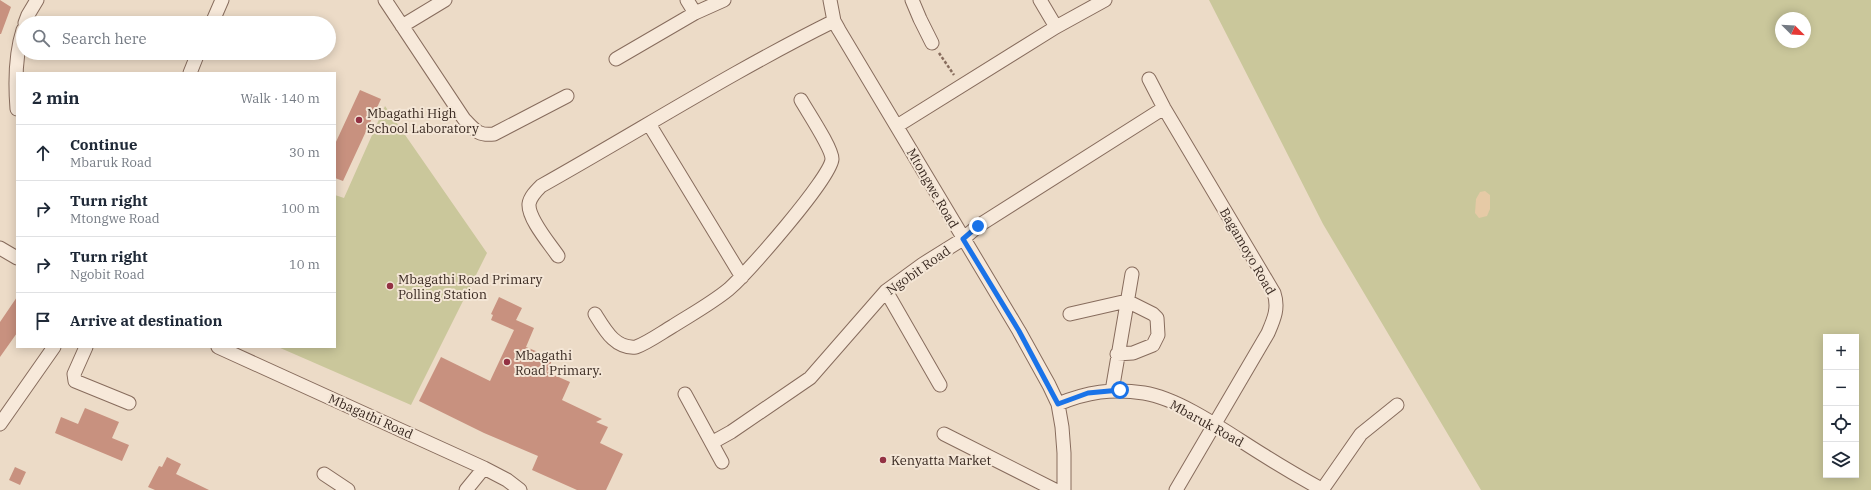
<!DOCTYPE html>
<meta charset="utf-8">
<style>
:root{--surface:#fff;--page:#f2f2f3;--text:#1f2937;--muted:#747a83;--line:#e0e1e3}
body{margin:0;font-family:"IBM Plex Serif",serif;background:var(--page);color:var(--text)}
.controls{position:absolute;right:12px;bottom:12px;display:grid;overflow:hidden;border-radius:0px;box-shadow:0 2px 10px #0003}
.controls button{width:36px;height:36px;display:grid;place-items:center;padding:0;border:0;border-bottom:1px solid var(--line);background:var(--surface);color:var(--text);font:20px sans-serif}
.compass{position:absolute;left:1775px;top:12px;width:36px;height:36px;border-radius:50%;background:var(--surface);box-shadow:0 2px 10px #0003;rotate:114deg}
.stop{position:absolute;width:12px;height:12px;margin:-9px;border:3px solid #1a73e8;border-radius:50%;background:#fff}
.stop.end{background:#1a73e8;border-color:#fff;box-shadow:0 1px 4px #0008}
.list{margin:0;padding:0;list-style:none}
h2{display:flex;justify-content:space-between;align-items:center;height:52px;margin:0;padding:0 16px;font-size:17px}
h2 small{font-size:13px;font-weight:400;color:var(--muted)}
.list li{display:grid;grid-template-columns:26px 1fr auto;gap:12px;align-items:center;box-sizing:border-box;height:56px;padding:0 16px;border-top:1px solid var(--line)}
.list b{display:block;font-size:15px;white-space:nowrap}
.list p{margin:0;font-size:13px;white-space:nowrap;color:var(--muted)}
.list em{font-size:13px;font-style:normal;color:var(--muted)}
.icon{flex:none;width:22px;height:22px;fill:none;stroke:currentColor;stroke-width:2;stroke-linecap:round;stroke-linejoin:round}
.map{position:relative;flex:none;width:1871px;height:490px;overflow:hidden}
.search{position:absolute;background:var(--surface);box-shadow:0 2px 10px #0003;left:16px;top:16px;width:320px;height:44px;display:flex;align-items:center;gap:10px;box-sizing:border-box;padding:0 14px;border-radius:22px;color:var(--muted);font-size:15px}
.panel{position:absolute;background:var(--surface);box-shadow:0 2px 10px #0003;left:16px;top:72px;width:320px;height:276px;border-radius:0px}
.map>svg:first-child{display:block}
.green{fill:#cac79b;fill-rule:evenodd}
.sand{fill:#e6caa6}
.building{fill:#c8917f}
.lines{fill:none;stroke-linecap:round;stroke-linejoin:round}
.minor-casing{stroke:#876c5d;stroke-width:15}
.path{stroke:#876c5d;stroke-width:2.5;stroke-dasharray:3 2;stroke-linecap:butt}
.minor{stroke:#f7e9da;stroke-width:13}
.route{stroke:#1a73e8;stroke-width:5}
.poi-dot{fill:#933143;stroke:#f4e6d6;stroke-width:1.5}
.labels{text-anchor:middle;stroke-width:4;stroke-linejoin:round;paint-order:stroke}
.poi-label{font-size:13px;fill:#382820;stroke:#f4e6d6;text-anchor:start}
.street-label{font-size:13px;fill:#382820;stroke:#f4e6d6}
</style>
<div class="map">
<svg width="1871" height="490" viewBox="0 0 1871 490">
<rect width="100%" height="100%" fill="#ecdbc7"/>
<path class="green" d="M1209 0H1871V490H1481L1323 224ZM1781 18H1805V42H1781ZM1826 337H1856V475H1826Z
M385 106 487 253 411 405 278 347H335V195L344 198Z"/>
<path class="sand" d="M1485 191 1490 195V209L1487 216 1479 218 1475 213 1476 199 1480 192Z"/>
<path class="building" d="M0 0 11 7 1 34H0Z
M360 90 381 99 343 181 335 178V144Z
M17 297V333L0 357V322Z
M499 297 522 308 516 320 534 328 526 347 553 358 547 372 570 382 562 400 602 419 596 422 608 427 600 443 623 454 606 490H577L532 470 538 456 484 433 419 401 441 357 490 381 514 330 491 320 493 315 491 314Z
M85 408 119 422 112 438 129 445 122 461 55 433 61 417 78 424Z
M167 457 181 464 176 474 209 490H155L148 487 159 466 162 467Z
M15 467 26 472 20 485 9 480Z"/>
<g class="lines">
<g class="minor-casing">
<path id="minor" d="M385 0 464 119C475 130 478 136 494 134L567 96
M687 0 695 13
M830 0 834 21 839 30 1019 331 1049 385 1058 404 1062 427 1064 453V490
M912 0 920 19 932 43
M1040 0 1056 27
M25 23 28 15 37 0
M212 23 222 0
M402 26 445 0
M616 59 695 13 724 0
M190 73 198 53
M1149 79 1164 108 1274 293C1279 308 1274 319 1268 333L1176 490
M17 109C15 83 15 55 23 30
M649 124 742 277
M897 126 1056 27 1105 0
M0 248 17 258
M558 256C550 244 528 219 529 204 530 197 536 191 541 186 639 131 733 71 834 21
M886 291 940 385
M595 314C605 330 615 349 636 347 649 342 661 333 673 326 692 314 712 303 729 289 747 273 831 178 832 159 832 148 807 111 801 100
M1070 314 1127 301 1153 314 1157 318 1158 335 1153 345 1133 353 1117 354
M86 347 74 374 75 381 129 403
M218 347 484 468 507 480 520 490
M1112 391 1132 274
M685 394 722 462
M1058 404C1087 392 1112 388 1144 393 1182 399 1232 436 1265 456 1284 468 1303 479 1323 490
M0 424 54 347
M944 434 1055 490
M713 442 731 432 810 378 886 291 923 264 963 239 978 226 1164 108
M324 474 348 490
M466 490 484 468
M1322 490 1361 434 1397 405"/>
</g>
<path class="path" d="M939 53 954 75"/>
<use href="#minor" class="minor"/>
</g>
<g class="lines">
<path class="route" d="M978 226 963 239 1019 331 1058 404 1088 393 1120 390"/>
</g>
<g class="poi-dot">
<circle cx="359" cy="120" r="4"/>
<circle cx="390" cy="286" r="4"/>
<circle cx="507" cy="362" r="4"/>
<circle cx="883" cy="460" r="4"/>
</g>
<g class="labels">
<g class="poi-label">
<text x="367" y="118">Mbagathi High<tspan x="367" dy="15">School Laboratory</tspan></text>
<text x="398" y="284">Mbagathi Road Primary<tspan x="398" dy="15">Polling Station</tspan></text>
<text x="515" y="360">Mbagathi<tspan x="515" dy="15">Road Primary.</tspan></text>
<text x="891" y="465">Kenyatta Market</text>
</g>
<g class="street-label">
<text transform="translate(933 188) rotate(60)" y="5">Mtongwe Road</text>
<text transform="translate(1248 251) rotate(60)" y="5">Bagamoyo Road</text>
<text transform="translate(918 270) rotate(-35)" y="5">Ngobit Road</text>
<text transform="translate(371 416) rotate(24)" y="5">Mbagathi Road</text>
<text transform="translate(1207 423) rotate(29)" y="5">Mbaruk Road</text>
</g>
</g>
</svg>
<div class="controls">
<button>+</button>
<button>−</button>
<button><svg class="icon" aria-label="locate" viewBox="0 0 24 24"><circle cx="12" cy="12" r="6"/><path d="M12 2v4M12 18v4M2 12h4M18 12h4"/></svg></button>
<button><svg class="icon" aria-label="layers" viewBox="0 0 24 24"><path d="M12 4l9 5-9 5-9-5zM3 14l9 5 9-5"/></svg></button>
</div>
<svg class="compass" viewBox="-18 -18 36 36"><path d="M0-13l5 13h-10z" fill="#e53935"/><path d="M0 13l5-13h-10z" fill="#747a83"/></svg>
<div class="stop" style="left:1120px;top:390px"></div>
<div class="stop end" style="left:978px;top:226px"></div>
<div class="search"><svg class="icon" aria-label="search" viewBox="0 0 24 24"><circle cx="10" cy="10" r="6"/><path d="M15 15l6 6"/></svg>Search here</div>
<section class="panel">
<h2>2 min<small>Walk · 140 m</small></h2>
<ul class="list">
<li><svg class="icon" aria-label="ahead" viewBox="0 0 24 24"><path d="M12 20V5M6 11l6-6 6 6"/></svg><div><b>Continue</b><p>Mbaruk Road</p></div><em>30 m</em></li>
<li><svg class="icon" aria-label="right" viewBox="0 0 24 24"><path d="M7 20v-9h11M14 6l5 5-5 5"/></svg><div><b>Turn right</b><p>Mtongwe Road</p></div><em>100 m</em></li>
<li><svg class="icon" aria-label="right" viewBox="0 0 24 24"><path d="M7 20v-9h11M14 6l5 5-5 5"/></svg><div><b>Turn right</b><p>Ngobit Road</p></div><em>10 m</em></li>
<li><svg class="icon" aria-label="arrive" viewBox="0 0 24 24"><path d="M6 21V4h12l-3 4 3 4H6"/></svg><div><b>Arrive at destination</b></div></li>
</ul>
</section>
</div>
